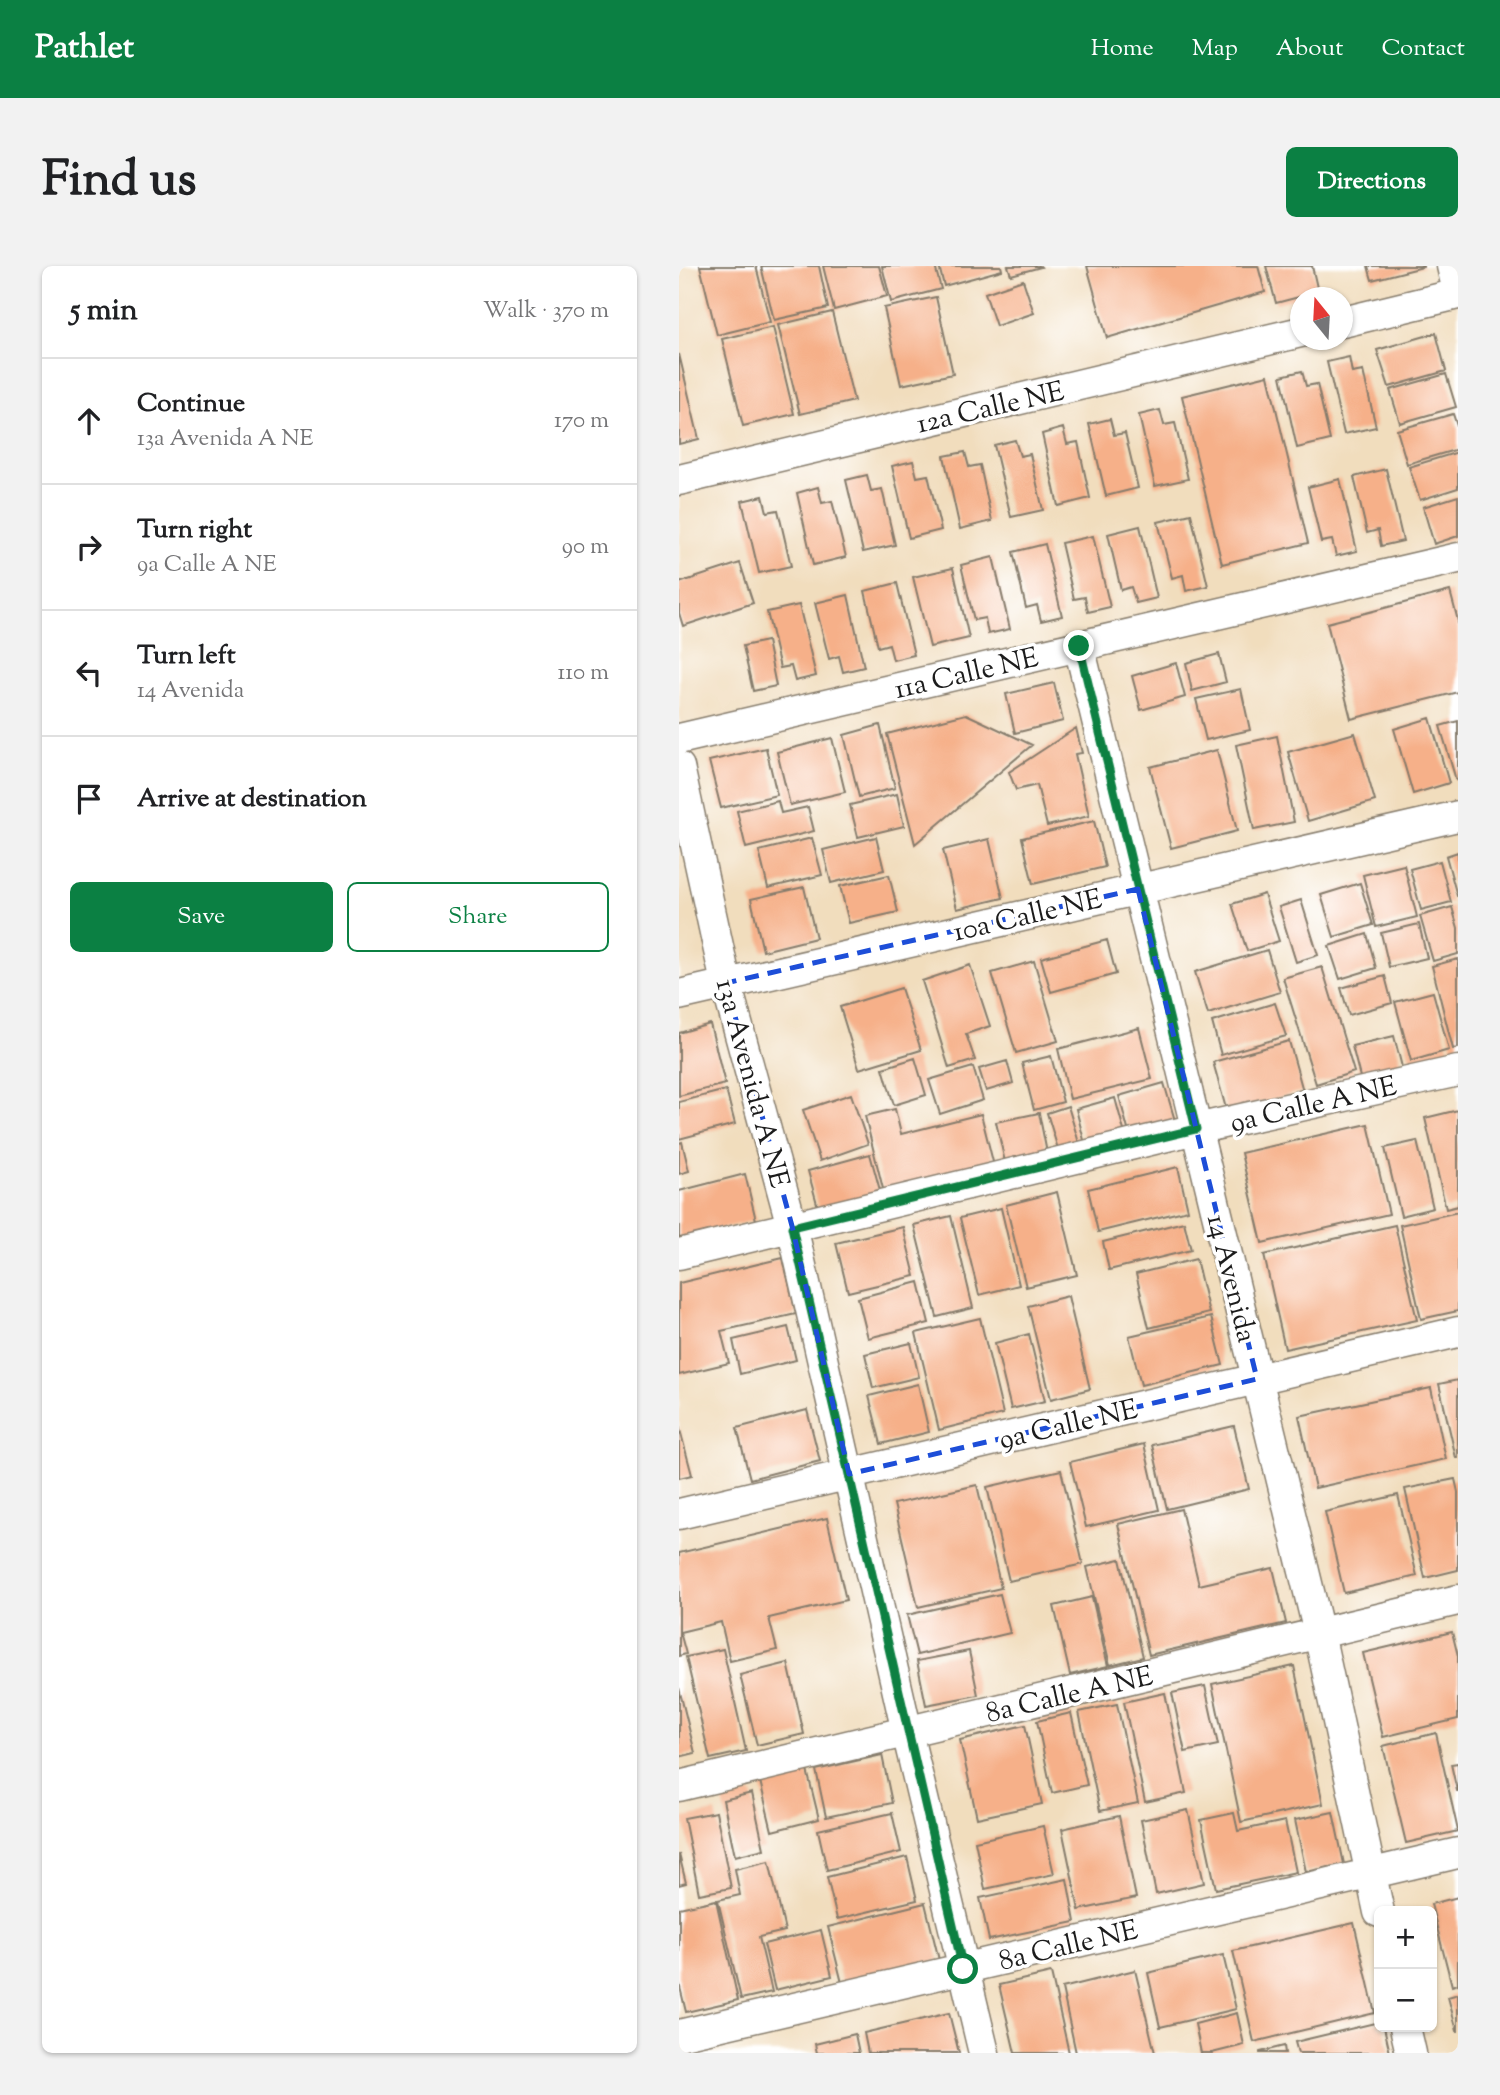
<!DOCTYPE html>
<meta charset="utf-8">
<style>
:root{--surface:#fff;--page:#f2f2f2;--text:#202124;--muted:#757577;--line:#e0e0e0;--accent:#0b8043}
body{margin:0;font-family:"Sorts Mill Goudy",serif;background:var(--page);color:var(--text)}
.controls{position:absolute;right:21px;bottom:21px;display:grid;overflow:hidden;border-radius:10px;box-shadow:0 2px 5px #0004}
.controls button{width:63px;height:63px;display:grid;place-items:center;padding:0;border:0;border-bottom:2px solid var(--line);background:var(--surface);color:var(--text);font:35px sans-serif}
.compass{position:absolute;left:611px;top:21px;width:63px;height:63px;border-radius:50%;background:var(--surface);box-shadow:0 2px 5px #0004;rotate:342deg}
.stop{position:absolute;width:21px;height:21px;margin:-16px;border:5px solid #0b8043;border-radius:50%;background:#fff}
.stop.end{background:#0b8043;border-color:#fff;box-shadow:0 2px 7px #0008}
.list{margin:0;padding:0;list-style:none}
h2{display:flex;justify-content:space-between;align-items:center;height:91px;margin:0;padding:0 28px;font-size:30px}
h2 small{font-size:23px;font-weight:400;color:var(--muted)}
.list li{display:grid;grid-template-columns:46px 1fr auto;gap:21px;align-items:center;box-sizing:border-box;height:126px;padding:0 28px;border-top:2px solid var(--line)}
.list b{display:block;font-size:26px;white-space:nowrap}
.list p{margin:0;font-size:23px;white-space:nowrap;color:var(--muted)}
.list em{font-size:23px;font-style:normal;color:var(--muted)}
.actions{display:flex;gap:14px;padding:21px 28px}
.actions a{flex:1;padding:16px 0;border:2px solid var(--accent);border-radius:10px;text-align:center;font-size:24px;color:var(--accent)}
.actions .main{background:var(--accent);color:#fff}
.icon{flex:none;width:38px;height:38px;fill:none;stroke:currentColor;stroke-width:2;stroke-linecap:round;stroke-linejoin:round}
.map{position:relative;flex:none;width:779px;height:1787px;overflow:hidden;border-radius:10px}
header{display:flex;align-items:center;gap:42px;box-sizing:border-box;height:98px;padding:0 35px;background:var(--accent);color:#fff}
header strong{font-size:33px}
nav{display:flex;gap:38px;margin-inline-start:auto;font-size:24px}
.intro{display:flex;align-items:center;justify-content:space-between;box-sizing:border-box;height:168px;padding:0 42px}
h1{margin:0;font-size:49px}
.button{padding:18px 32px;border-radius:10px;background:var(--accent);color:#fff;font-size:24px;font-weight:700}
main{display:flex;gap:42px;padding:0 42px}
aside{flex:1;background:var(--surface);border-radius:10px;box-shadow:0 2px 5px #0004}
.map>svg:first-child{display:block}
.building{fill:#f6b089}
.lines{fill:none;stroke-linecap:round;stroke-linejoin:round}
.minor-casing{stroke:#867c6c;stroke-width:33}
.minor{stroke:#fff;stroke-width:30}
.route{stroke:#0b8043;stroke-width:9}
.marked{fill:none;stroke:#1d4ed8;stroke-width:5;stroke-dasharray:14 9;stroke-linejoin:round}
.labels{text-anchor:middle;stroke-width:7;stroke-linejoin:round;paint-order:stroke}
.street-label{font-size:28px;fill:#1c1c1c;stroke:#fff}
</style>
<header>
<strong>Pathlet</strong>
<nav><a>Home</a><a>Map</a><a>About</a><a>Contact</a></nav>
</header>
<div class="intro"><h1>Find us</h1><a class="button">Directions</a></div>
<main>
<aside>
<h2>5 min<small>Walk · 370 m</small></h2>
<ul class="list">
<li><svg class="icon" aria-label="ahead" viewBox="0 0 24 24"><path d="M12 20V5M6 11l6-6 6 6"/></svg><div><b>Continue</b><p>13a Avenida A NE</p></div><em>170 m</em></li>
<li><svg class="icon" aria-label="right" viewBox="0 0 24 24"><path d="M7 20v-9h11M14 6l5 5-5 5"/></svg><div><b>Turn right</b><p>9a Calle A NE</p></div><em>90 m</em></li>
<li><svg class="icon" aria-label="left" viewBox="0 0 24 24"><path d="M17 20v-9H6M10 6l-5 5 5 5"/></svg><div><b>Turn left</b><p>14 Avenida</p></div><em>110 m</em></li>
<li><svg class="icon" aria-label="arrive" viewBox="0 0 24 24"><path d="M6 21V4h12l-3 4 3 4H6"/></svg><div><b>Arrive at destination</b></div></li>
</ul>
<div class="actions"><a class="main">Save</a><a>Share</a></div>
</aside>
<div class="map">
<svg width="779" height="1787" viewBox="0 0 779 1787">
<rect width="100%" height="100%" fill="#fff"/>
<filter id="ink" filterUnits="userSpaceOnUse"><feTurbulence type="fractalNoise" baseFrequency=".0143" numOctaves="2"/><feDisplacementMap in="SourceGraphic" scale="14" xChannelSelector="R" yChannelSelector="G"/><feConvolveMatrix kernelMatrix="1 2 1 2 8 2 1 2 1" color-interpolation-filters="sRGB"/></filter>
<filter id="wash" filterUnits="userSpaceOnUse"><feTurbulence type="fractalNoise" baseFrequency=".00686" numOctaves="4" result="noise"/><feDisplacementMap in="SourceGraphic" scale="28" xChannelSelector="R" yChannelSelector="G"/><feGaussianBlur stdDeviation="1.57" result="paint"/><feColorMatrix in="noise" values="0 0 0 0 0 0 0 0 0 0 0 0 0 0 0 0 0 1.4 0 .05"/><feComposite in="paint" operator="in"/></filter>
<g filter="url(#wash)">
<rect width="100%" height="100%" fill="#f1ddbd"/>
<g id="blocks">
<path class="building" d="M21 0H77L91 56 38 69Z
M82 0H140L149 42 95 54Z
M144 0H200L208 30 155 44Z
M203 0H256L262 23 212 36Z
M260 0H322L323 4 265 20Z
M329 0H361L362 1 332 9Z
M408 0H579L586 26 428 72Z
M587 0H633L639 26 597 37Z
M689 0H744V1L693 14Z
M344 14 355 47 317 60 306 27Z
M257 31 274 108 222 119 205 42Z
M153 46 175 135 121 148 99 59Z
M94 61 115 148 64 160 43 73Z
M757 67 767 105 710 121 698 84Z
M0 88 20 173 0 178Z
M670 91 673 107 684 105 697 161 665 168 648 96Z
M623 105 627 120 638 118 651 174 618 182 602 110Z
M767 108 777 141 721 157 711 124Z
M589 109 629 277 543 298 503 130Z
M481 144 485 159 496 157 509 213 476 220 460 149Z
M774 148 779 163V183L728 198 718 164Z
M431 153 435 169 446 167 459 222 427 230 410 158Z
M384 162 388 178 399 176 411 232 379 240 363 168Z
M336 174 341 190 351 188 364 244 332 251 315 179Z
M286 186 290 201 301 199 313 255 281 263 265 190Z
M779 186V222L741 234 730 201Z
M234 195 238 211 249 209 262 264 230 272 213 200Z
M707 203 724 275 702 280 699 264 688 267 675 211Z
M188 209 192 225 203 223 216 279 184 286 167 214Z
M661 213 678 285 657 290 653 274 642 276 629 221Z
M139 221 143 237 153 235 167 291 134 299 118 227Z
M84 230 88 246 99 244 112 300 80 307 63 235Z
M779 230V270L755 278 744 241Z
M512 248 529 320 507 325 504 309 493 312 479 256Z
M461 260 478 332 457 337 452 321 442 324 429 268Z
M414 270 431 341 409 346 406 331 395 333 382 277Z
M366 278 383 350 362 355 358 339 347 342 334 286Z
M314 291 331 363 309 368 306 352 295 354 282 299Z
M61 297 74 337 4 360 0 347V317Z
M274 302 290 372 251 381 234 311Z
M218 317 235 389 214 394 210 378 199 381 186 325Z
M771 325 779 355V426L672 453 648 357Z
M169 329 185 401 164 406 160 390 150 393 136 337Z
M120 339 137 410 116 415 112 400 101 402 88 346Z
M88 375 97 420 74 425 64 380Z
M540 388 547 416 513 425 507 397Z
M497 397 506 431 462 444 453 410Z
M375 417 384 455 336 467 327 428Z
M562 423 571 464 527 474 517 433Z
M287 448 353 479 236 578 208 468Z
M751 452 770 517 734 528 715 463Z
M779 455V513L777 514 761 460Z
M201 459 216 522 180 531 165 469Z
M397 462 403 487 396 488 410 550 368 560 358 519 337 524 330 506Z
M676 467 696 535 629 555 609 486Z
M598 470 615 556 575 564 557 479Z
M153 472 166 526 111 539 98 486Z
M87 482 98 529 42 542 30 495Z
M538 484 558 565 492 582 471 501Z
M218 528 225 560 179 571 171 539Z
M99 535 102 547 129 541 135 565 67 582 58 545Z
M415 555 426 601 354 618 343 572Z
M197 571 205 604 152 617 144 584Z
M133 572 143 609 89 622 80 585Z
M310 573 324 632 278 643 264 584Z
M779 586V630H778L767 590Z
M761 595 772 636 742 644 731 603Z
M725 599 738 651 697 661 684 609Z
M210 609 219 646 170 657 161 620Z
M681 617 694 659 655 671 642 629Z
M125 621 137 672 84 685 72 633Z
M585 628 600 675 568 685 553 638Z
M622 634 639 689 617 696 600 641Z
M773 641 779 662V688L754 695 741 650Z
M740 658 748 692 710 701 702 667Z
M688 668 697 702 661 713 650 680Z
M428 674 437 708 372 726 362 692Z
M588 684 601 726 529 748 516 706Z
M779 693V782L774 783 753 700Z
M355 695 379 775 337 787 313 707Z
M291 699 311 760 287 768 296 794 270 802 243 715Z
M643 701 675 806 637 818 604 712Z
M706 710 713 737 670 749 662 722Z
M222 722 242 784 180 803 161 741Z
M754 726 770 784 732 795 716 736Z
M596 737 607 770 542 789 533 756Z
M31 758 46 818 0 830V767Z
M460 762 473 813 391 833 379 783Z
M715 770 724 805 682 815 673 780Z
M610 775 624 825 548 846 534 796Z
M372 790 384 836 355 844 343 797Z
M236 792 247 829 215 839 204 802Z
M328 795 334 817 307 825 300 803Z
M294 801 304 834 261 848 250 814Z
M485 817 497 858 451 871 440 830Z
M47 824 56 858 0 873V836Z
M172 828 189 878 141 895 124 844Z
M436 832 447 872 407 882 397 843Z
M389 840 400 877 379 883 368 847Z
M216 843 222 868 302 848 315 900 205 927 186 850Z
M779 844V940L767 943 746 852Z
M360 847 368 887 326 896 317 856Z
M689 858 710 948 583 977 562 887Z
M738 875 754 942 722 950 706 882Z
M3 876 10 905 0 908V877Z
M191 888 202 928 140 945 129 905Z
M499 901 509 944 419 966 409 923Z
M66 908 77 954 0 973V925Z
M378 926 398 1009 347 1021 327 939Z
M322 942 340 1019 300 1029 281 952Z
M779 946V1045L742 1053 721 959Z
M272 950 294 1042 258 1051 235 959Z
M505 956 512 984 430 1004 424 976Z
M716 959 738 1054 606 1083 585 989Z
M224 961 236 1010 169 1026 157 977Z
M104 992 117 1048 42 1065 50 1097 0 1109V1017Z
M517 993 530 1047 470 1062 457 1008Z
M240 1016 250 1057 189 1072 179 1032Z
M389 1030 411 1123 372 1133 349 1040Z
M532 1051 544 1099 462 1119 450 1070Z
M301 1052 324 1148 260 1164 237 1067Z
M109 1061 117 1094 61 1108 54 1074Z
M350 1068 366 1135 332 1143 316 1077Z
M232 1077 240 1111 194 1122 186 1088Z
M779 1114V1192H777L760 1118Z
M239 1118 250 1166 202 1178 190 1130Z
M752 1122 767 1193 636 1222 620 1150Z
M128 1144 141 1195 71 1213 58 1162Z
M0 1160 13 1209 0 1212Z
M555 1160 570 1223 488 1243 473 1179Z
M465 1178 480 1244 407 1261 391 1196Z
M382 1204 404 1298 330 1315 308 1221Z
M776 1213 779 1226V1304L746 1312 726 1223Z
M298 1219 322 1322 239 1341 215 1238Z
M719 1229 738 1310 665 1327 646 1246Z
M502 1243 520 1319 594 1302 607 1357 470 1389 439 1258Z
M148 1252 167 1334 90 1352 98 1384 51 1395 42 1356 1 1366 7 1388 0 1390V1287Z
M441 1293 464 1391 431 1399 408 1301Z
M321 1328 331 1367 238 1389 228 1349Z
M413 1331 429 1400 391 1409 375 1340Z
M773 1366 779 1390V1453L704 1471 684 1387Z
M44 1383 67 1485 31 1493 7 1391Z
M290 1385 299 1429 247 1439 238 1395Z
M109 1397 125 1468 78 1479 61 1409Z
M615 1400 644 1538 562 1556 533 1418Z
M526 1420 539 1479 506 1486 493 1427Z
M0 1422 16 1487 0 1491Z
M486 1427 507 1527 466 1536 445 1436Z
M438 1438 459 1537 421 1545 400 1446Z
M392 1447 408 1519 373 1527 358 1455Z
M346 1459 363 1538 298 1552 281 1474Z
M757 1467 779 1565 727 1577 704 1480Z
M203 1489 213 1537 147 1551 137 1504Z
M779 1497V1525H778L772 1498Z
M128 1504 140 1553 93 1565 81 1515Z
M73 1527 85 1583 56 1590 44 1534Z
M509 1544 525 1617 477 1628 462 1554Z
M37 1546 52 1622 20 1628 5 1552Z
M654 1546 665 1598 627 1606 616 1554Z
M213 1547 222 1586 148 1604 139 1564Z
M555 1547 559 1565 606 1555 617 1606 537 1623 522 1554Z
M440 1550 457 1632 400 1644 383 1563Z
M364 1560 375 1608 306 1623 296 1575Z
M0 1588 7 1617 0 1619Z
M228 1591 238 1634 158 1653 148 1611Z
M90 1595 106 1665 80 1671 93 1726 62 1733 39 1634 61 1629 56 1603Z
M388 1613 396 1656 310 1674 301 1632Z
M779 1631V1718L773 1720 752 1638Z
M37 1634 59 1734 7 1746 0 1717V1642Z
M246 1637 260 1694 163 1717 149 1661Z
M675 1657 696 1747 575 1776 554 1685Z
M142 1664 153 1710 96 1724 85 1678Z
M544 1689 557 1743 481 1761 469 1707Z
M456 1704 476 1787H397L383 1722Z
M372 1707 390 1787H336L320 1719Z
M779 1728V1765H778L769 1731Z
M270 1747 280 1787H189L185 1767Z
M558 1747 565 1779 533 1787H522L516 1758Z
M700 1756V1761H705L711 1787H619L616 1776Z
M176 1768 180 1787H138L136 1778Z
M605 1780 606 1787H581V1786Z"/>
</g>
</g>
<g filter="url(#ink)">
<use href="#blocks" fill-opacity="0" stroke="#867c6c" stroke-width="2"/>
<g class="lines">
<g class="minor-casing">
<path id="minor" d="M773 0 779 26
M664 56 779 28
M0 214 622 66
M400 380 640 1367 700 1646
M0 473 779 292
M0 501 47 717 113 960 228 1466 305 1787
M0 729 779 550
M0 988 517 863 779 805
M0 1248 779 1066
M0 1520 779 1334
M726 1761 732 1787
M0 1769 779 1587"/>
</g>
<use href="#minor" class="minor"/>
</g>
</g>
<g class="lines" filter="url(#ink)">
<path class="route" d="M284 1703 113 961 517 863 400 380"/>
</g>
<path class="marked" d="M459 623 578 1113 170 1208 113 960 47 717Z"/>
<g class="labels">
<g class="street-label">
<text transform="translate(311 140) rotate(-13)" y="10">12a Calle NE</text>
<text transform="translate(287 406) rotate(-13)" y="10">11a Calle NE</text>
<text transform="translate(348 648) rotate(-13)" y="10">10a Calle NE</text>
<text transform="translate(75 817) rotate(75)" y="10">13a Avenida A NE</text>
<text transform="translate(634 837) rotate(-13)" y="10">9a Calle A NE</text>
<text transform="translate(554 1012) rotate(76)" y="10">14 Avenida</text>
<text transform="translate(389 1157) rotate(-13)" y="10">9a Calle NE</text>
<text transform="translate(390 1427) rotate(-13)" y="10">8a Calle A NE</text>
<text transform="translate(389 1678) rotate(-13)" y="10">8a Calle NE</text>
</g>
</g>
</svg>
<div class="controls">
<button>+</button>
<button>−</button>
</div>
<svg class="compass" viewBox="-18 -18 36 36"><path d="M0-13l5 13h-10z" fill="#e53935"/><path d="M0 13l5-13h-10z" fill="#757577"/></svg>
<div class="stop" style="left:284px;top:1703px"></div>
<div class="stop end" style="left:400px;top:380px"></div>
</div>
</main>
